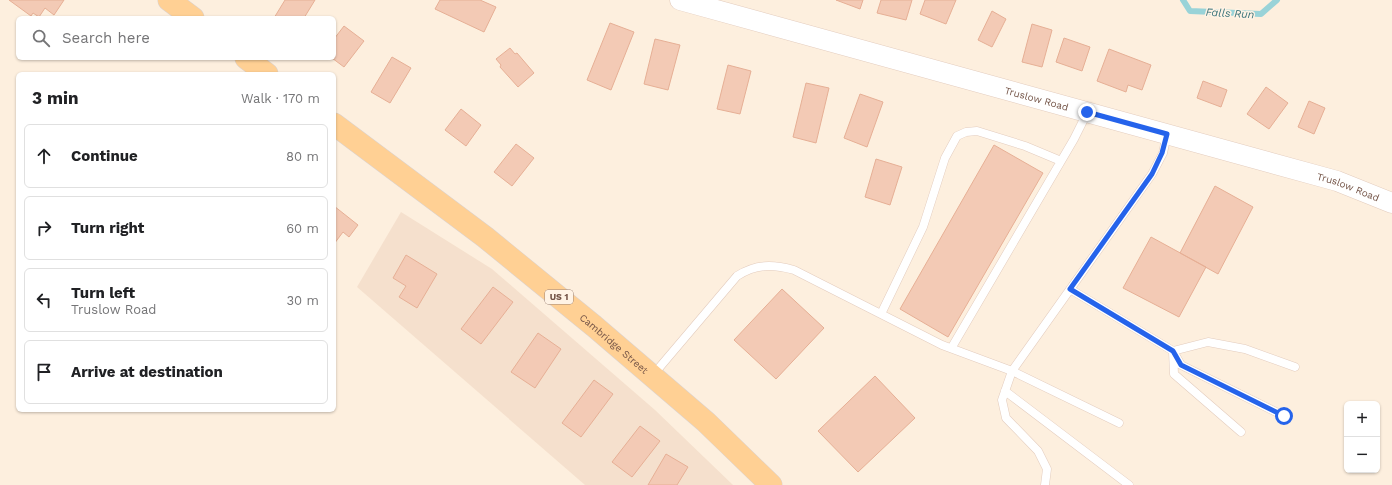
<!DOCTYPE html>
<meta charset="utf-8">
<style>
:root{--surface:#fff;--page:#f2f2f2;--text:#202124;--muted:#757577;--line:#e0e0e0}
body{margin:0;font-family:"Work Sans",sans-serif;background:var(--page);color:var(--text)}
.controls{position:absolute;right:12px;bottom:12px;display:grid;overflow:hidden;border-radius:6px;box-shadow:0 1px 3px #0004}
.controls button{width:36px;height:36px;display:grid;place-items:center;padding:0;border:0;border-bottom:1px solid var(--line);background:var(--surface);color:var(--text);font:20px sans-serif}
.stop{position:absolute;width:12px;height:12px;margin:-9px;border:3px solid #2563eb;border-radius:50%;background:#fff}
.stop.end{background:#2563eb;border-color:#fff;box-shadow:0 1px 4px #0008}
.list{margin:0;padding:0;list-style:none}
h2{display:flex;justify-content:space-between;align-items:center;height:52px;margin:0;padding:0 16px;font-size:17px}
h2 small{font-size:13px;font-weight:400;color:var(--muted)}
.list li{display:grid;grid-template-columns:26px 1fr auto;gap:12px;align-items:center;box-sizing:border-box;height:64px;margin:0 8px 8px;padding:0 8px;border:1px solid var(--line);border-radius:6px}
.list b{display:block;font-size:15px;white-space:nowrap}
.list p{margin:0;font-size:13px;white-space:nowrap;color:var(--muted)}
.list em{font-size:13px;font-style:normal;color:var(--muted)}
.icon{flex:none;width:22px;height:22px;fill:none;stroke:currentColor;stroke-width:2;stroke-linecap:round;stroke-linejoin:round}
.map{position:relative;flex:none;width:1392px;height:485px;overflow:hidden}
.search{position:absolute;background:var(--surface);box-shadow:0 1px 3px #0004;left:16px;top:16px;width:320px;height:44px;display:flex;align-items:center;gap:10px;box-sizing:border-box;padding:0 14px;border-radius:6px;color:var(--muted);font-size:15px}
.panel{position:absolute;background:var(--surface);box-shadow:0 1px 3px #0004;left:16px;top:72px;width:320px;height:340px;border-radius:6px}
.map>svg:first-child{display:block}
.residential{fill:#f5e0cd}
.lines{fill:none;stroke-linecap:round;stroke-linejoin:round}
.stream{stroke:#99d3d8;stroke-width:6}
.building{fill:#f3cab5;stroke:#e6af95}
.service-casing{stroke:#e3ccbe;stroke-width:9}
.tertiary-casing{stroke:#e3ccbe;stroke-width:21}
.primary-casing{stroke:#dbd2cf;stroke-width:23}
.service{stroke:#fff;stroke-width:8}
.tertiary{stroke:#fff;stroke-width:20}
.primary{stroke:#ffd094;stroke-width:22}
.route{stroke:#2563eb;stroke-width:5}
.labels{text-anchor:middle;stroke-width:3;stroke-linejoin:round;paint-order:stroke}
.shield{fill:#fff3e5;stroke:#9d8376;stroke-width:1}
.shield-label{font-size:9px;font-weight:bold;fill:#735346}
.street-label{font-size:10px;fill:#735346;stroke:#fff3e5}
.water-label{font-size:11px;font-style:italic;fill:#3a737a;stroke:#fff3e5}
</style>
<div class="map">
<svg width="1392" height="485" viewBox="0 0 1392 485">
<rect width="100%" height="100%" fill="#fdefde"/>
<path class="residential" d="M401 212 492 269 655 410 733 485H585L357 287Z"/>
<g class="lines">
<path class="stream" d="M1183 0 1190 11 1261 14 1277 0"/>
</g>
<path class="building" d="M9 0H64L54 15 45 8 39 17 33 13 31 16Z
M285 0H315L304 18H274Z
M440 0H480L496 7 484 32 435 9Z
M836 0H863L860 9Z
M881 0H912L906 20 877 13Z
M925 0H956L946 24 920 14Z
M992 11 1006 19 992 47 978 40Z
M610 23 634 32 611 90 587 80Z
M1032 24 1052 30 1042 67 1022 62Z
M344 26 364 41 344 67 332 58H334V39Z
M1064 38 1090 47 1082 71 1056 62Z
M655 39 680 45 668 90 644 84Z
M510 48 515 54 517 53 534 73 518 87 500 67 501 65 496 59Z
M1109 49 1151 65 1142 90 1128 85 1126 92 1097 81Z
M392 57 411 68 390 103 371 92Z
M728 65 751 71 740 114 717 109Z
M1203 81 1227 90 1221 107 1197 98Z
M806 83 829 88 816 143 793 137Z
M1266 87 1288 103 1269 129 1247 114Z
M860 94 883 102 867 147 844 138Z
M1309 101 1325 108 1314 134 1298 127Z
M461 109 481 125 466 146 445 130Z
M516 144 534 158 512 186 494 172Z
M994 145 1043 173 948 337 900 309Z
M876 159 902 167 890 205 865 197Z
M1215 186 1253 207 1218 274 1180 253Z
M334 206 358 225 349 237 343 232 334 244Z
M1151 237 1206 267 1179 317 1123 288Z
M406 255 437 274 417 308 399 297 406 286 393 278Z
M493 287 513 302 481 344 461 329Z
M782 289 824 328 776 379 734 340Z
M538 333 561 349 535 388 511 372Z
M875 376 915 418 858 472 818 431Z
M594 380 613 394 581 437 562 423Z
M640 426 660 441 632 477 612 462Z
M666 454 688 467 677 485H648Z"/>
<g class="lines">
<g class="service-casing">
<path id="service" d="M1070 289 1173 351 1181 365 1284 416
M881 314 923 227 945 158 957 136 966 132 977 131 1025 146 1061 161
M952 347 1074 139 1087 113
M653 375 737 276C756 264 772 264 794 270L942 345 1012 371 1152 174 1163 153 1167 134
M1005 391 1129 485
M1241 432 1174 374 1173 351 1208 342 1245 349 1295 367
M1045 485 1047 469 1038 451 1006 418 1002 400 1012 371 1119 423"/>
</g>
<g class="tertiary-casing">
<g id="tertiary">
<path id="s1" d="M680 0 1337 181 1392 203"/>
</g>
</g>
<g class="primary-casing">
<g id="primary">
<path d="M169 0 193 18"/>
<path d="M246 58 267 74"/>
<path id="s2" d="M334 124 485 237 594 326 706 422 771 485"/>
</g>
</g>
<use href="#service" class="service"/>
<use href="#tertiary" class="tertiary"/>
<use href="#primary" class="primary"/>
</g>
<g class="lines">
<path class="route" d="M1087 112 1167 134 1162 153 1152 174 1070 289 1173 351 1181 365 1284 416"/>
</g>
<g class="labels">
<rect class="shield" x="545" y="290" width="28" height="14" rx="3"/>
<g class="shield-label">
<text x="559" y="300">US 1</text>
</g>
<g class="street-label">
<text dy="4" stroke="none"><textPath href="#s1" startOffset="370">Truslow Road</textPath></text>
<text dy="4" stroke="none"><textPath href="#s1" startOffset="694">Truslow Road</textPath></text>
<text dy="4" stroke="none"><textPath href="#s2" startOffset="356">Cambridge Street</textPath></text>
</g>
<g class="water-label">
<text transform="translate(1230 13) rotate(3)" y="4">Falls Run</text>
</g>
</g>
</svg>
<div class="controls">
<button>+</button>
<button>−</button>
</div>
<div class="stop" style="left:1284px;top:416px"></div>
<div class="stop end" style="left:1087px;top:112px"></div>
<div class="search"><svg class="icon" aria-label="search" viewBox="0 0 24 24"><circle cx="10" cy="10" r="6"/><path d="M15 15l6 6"/></svg>Search here</div>
<section class="panel">
<h2>3 min<small>Walk · 170 m</small></h2>
<ul class="list">
<li><svg class="icon" aria-label="ahead" viewBox="0 0 24 24"><path d="M12 20V5M6 11l6-6 6 6"/></svg><div><b>Continue</b></div><em>80 m</em></li>
<li><svg class="icon" aria-label="right" viewBox="0 0 24 24"><path d="M7 20v-9h11M14 6l5 5-5 5"/></svg><div><b>Turn right</b></div><em>60 m</em></li>
<li><svg class="icon" aria-label="left" viewBox="0 0 24 24"><path d="M17 20v-9H6M10 6l-5 5 5 5"/></svg><div><b>Turn left</b><p>Truslow Road</p></div><em>30 m</em></li>
<li><svg class="icon" aria-label="arrive" viewBox="0 0 24 24"><path d="M6 21V4h12l-3 4 3 4H6"/></svg><div><b>Arrive at destination</b></div></li>
</ul>
</section>
</div>
